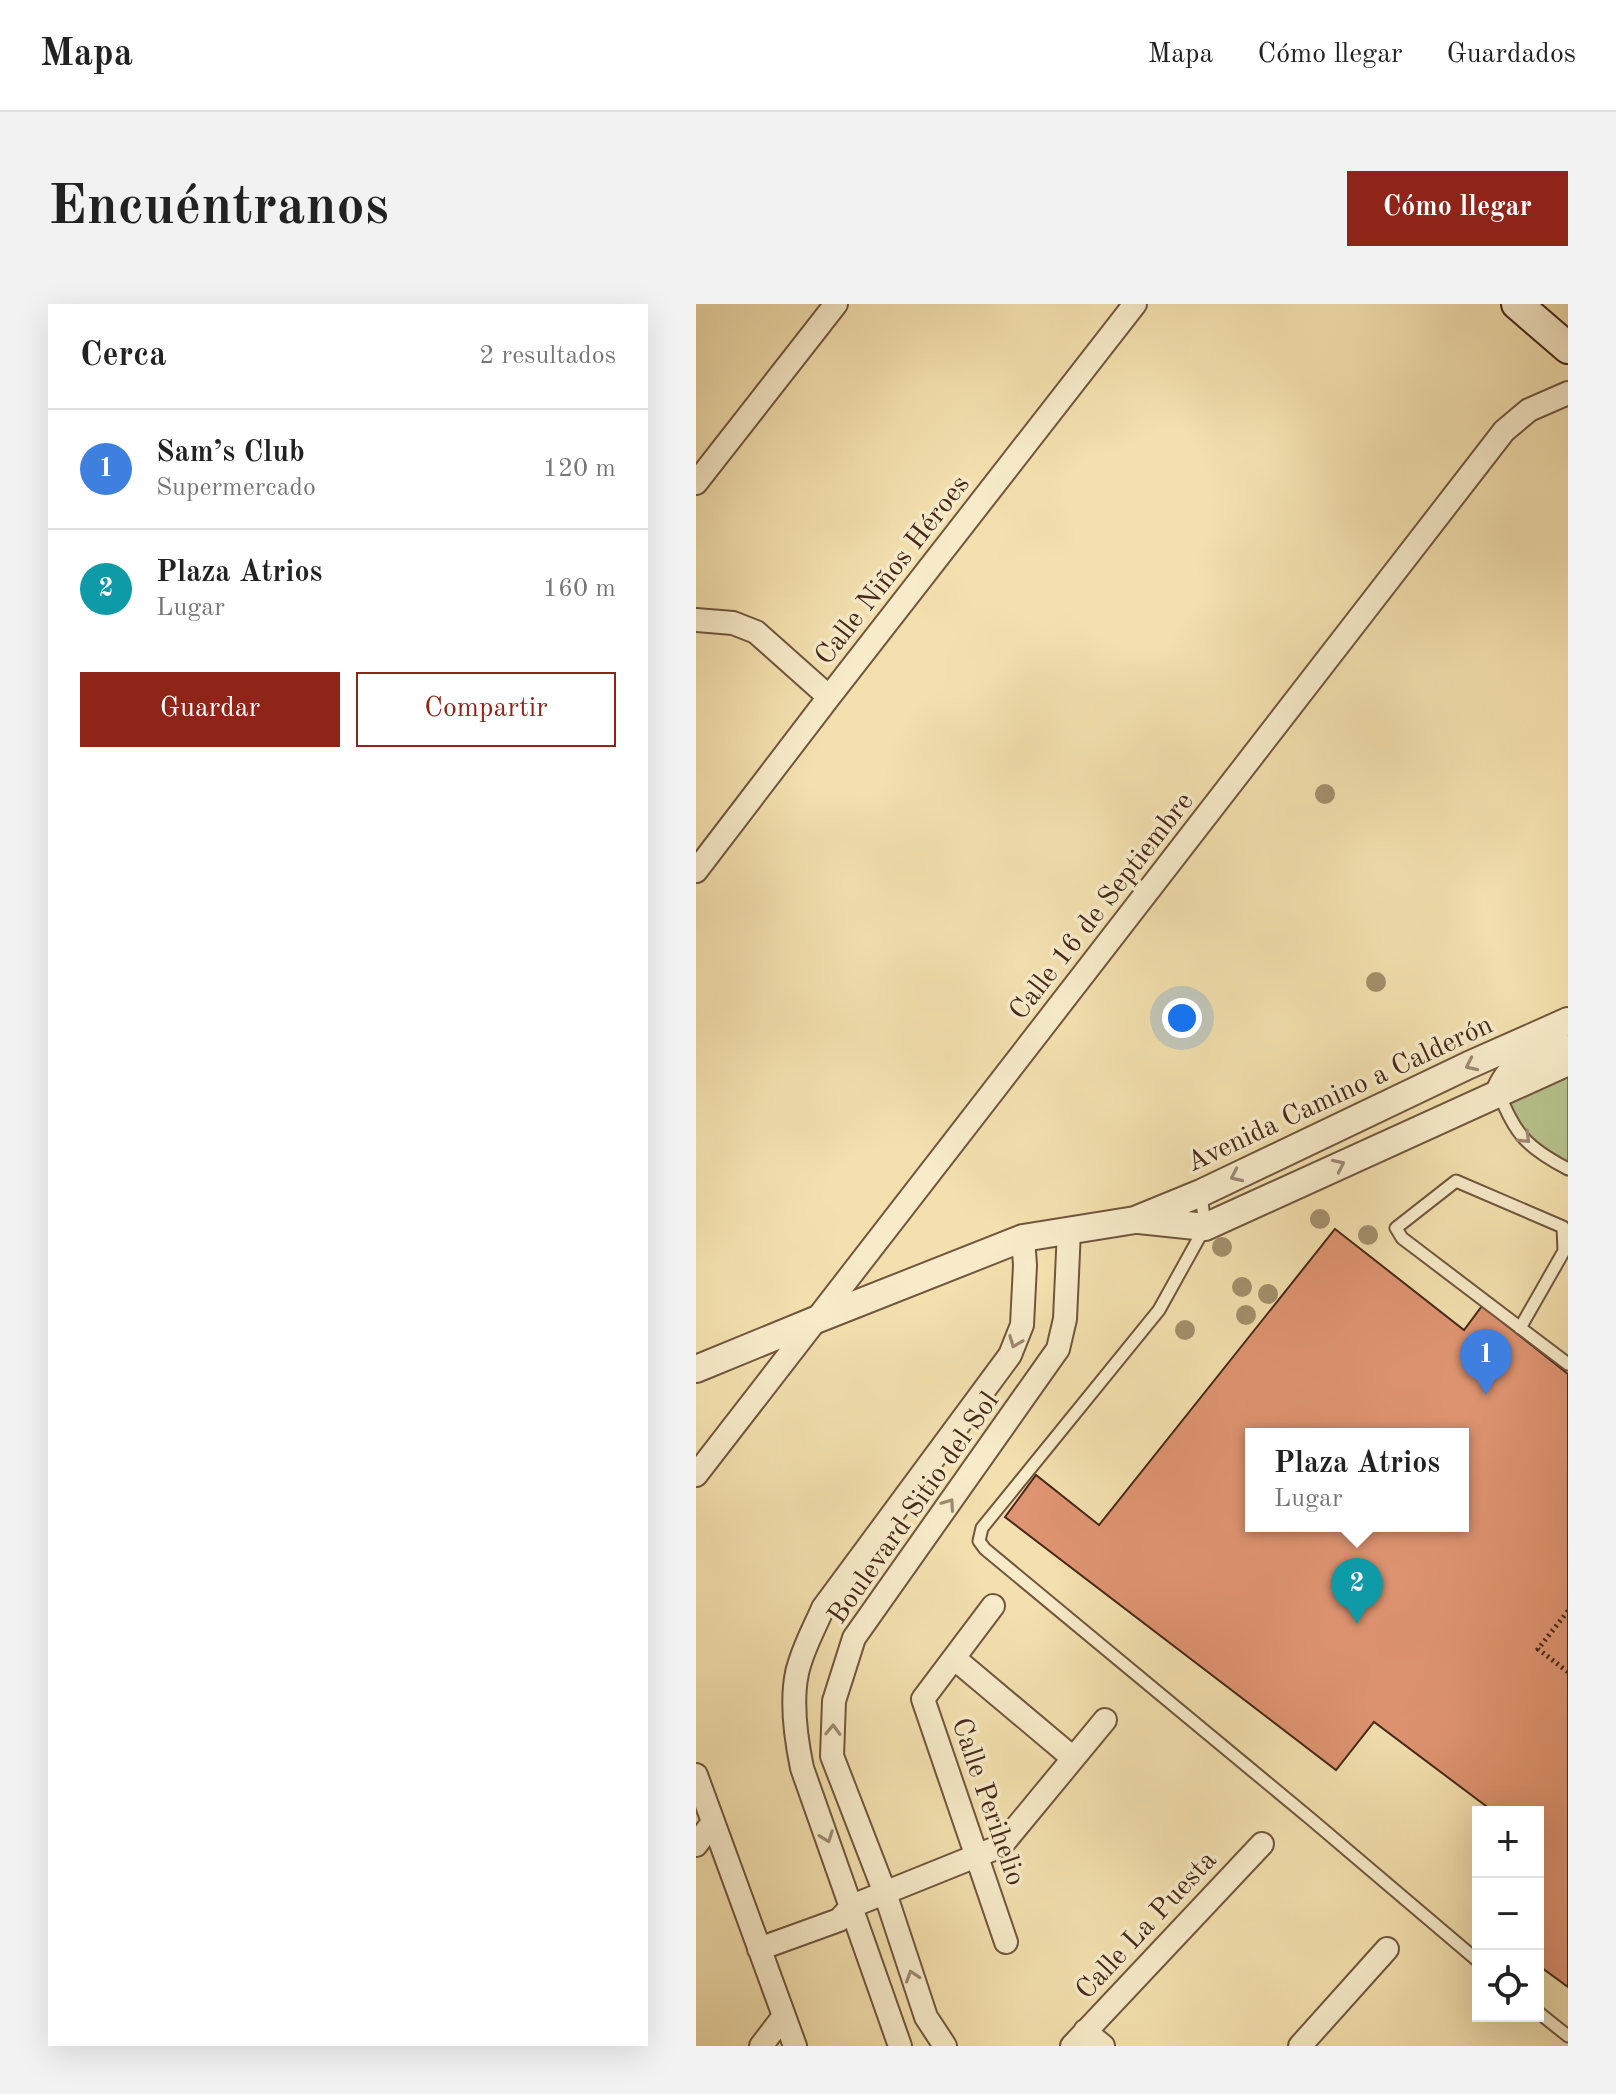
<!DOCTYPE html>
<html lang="es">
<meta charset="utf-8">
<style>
:root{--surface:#fff;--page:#f2f2f2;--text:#222;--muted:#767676;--line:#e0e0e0;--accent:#8f2418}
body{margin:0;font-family:"Old Standard TT",serif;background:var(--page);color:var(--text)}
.controls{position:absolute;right:24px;bottom:24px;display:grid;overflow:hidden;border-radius:0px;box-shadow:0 8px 32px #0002}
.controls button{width:72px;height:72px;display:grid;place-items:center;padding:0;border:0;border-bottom:2px solid var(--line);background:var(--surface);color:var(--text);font:40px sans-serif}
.you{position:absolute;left:486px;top:714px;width:28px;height:28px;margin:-20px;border:6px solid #fff;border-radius:50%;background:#1a73e8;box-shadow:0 0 0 12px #1a73e833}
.badge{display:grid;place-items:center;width:52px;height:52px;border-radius:50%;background:var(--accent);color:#fff;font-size:26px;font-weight:700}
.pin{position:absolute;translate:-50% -66px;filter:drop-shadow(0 2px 4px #0008)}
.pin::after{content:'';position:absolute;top:42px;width:28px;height:24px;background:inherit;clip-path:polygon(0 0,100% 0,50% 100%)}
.popup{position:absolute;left:549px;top:1124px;width:224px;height:104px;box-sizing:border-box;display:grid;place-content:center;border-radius:0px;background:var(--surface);filter:drop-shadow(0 2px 6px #0005);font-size:26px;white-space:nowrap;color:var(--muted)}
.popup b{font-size:30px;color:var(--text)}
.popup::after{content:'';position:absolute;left:50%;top:100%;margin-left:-16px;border:16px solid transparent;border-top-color:var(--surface)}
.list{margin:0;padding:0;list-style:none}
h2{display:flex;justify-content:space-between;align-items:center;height:104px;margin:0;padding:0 32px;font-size:34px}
h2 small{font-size:26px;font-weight:400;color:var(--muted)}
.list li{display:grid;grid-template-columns:52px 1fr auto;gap:24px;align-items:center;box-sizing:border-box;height:120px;padding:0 32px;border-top:2px solid var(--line)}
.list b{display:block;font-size:30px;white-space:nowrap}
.list p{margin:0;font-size:26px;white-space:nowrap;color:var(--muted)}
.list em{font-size:26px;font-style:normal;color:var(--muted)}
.actions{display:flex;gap:16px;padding:24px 32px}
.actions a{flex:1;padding:18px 0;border:2px solid var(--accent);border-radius:0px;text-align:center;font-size:28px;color:var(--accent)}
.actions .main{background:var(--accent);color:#fff}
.icon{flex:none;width:44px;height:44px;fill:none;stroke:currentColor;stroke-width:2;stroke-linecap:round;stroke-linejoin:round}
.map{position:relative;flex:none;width:872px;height:1742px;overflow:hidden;border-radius:0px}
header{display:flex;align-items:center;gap:48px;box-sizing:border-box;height:112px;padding:0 40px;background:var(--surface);border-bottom:2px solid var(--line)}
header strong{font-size:38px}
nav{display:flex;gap:44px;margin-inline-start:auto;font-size:28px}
.intro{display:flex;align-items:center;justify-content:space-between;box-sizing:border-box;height:192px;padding:0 48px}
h1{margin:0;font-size:56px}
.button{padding:20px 36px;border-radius:0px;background:var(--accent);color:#fff;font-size:28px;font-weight:700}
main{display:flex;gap:48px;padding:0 48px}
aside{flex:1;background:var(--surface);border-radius:0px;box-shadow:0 8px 32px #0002}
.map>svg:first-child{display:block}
.green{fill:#b8c38c;stroke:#7f7552;stroke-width:2}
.building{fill:#df9471;stroke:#462719;stroke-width:2;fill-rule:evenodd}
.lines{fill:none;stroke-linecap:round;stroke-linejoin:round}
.service-casing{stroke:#71553e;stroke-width:15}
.minor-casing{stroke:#71553e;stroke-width:26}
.tertiary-casing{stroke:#71553e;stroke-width:30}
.secondary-casing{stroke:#462719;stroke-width:34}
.path{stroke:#462719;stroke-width:5;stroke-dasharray:2 4;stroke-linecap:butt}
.service{stroke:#f7ebca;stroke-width:11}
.minor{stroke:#f7ebca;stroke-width:22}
.tertiary{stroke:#f7ebca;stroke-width:26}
.secondary{stroke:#f7ebca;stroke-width:30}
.tree{fill:#a3906c}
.oneway{stroke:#9e8972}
.labels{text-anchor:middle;stroke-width:7;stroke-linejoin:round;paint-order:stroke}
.street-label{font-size:28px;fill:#462719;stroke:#f7ebca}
</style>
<header>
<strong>Mapa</strong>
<nav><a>Mapa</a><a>Cómo llegar</a><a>Guardados</a></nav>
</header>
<div class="intro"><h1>Encuéntranos</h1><a class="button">Cómo llegar</a></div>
<main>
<aside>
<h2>Cerca<small>2 resultados</small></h2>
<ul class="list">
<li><span class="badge" style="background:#3f7fe0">1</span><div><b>Sam’s Club</b><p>Supermercado</p></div><em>120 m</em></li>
<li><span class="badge" style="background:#0f9aa8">2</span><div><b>Plaza Atrios</b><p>Lugar</p></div><em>160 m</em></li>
</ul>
<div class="actions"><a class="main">Guardar</a><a>Compartir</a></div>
</aside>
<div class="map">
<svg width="872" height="1742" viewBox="0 0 872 1742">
<rect width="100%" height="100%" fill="#f3e0ae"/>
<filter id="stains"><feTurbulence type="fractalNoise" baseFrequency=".0025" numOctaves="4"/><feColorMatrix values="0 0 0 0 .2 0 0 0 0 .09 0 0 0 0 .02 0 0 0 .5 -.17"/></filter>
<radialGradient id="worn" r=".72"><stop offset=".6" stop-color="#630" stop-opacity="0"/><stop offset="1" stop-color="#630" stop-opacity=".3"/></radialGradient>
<path class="green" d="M872 728V865L861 860 812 814 809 773Z"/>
<path class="building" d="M639 925 768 1026 786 1002 872 1070V1683L842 1661V1508H798L678 1418 640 1466 309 1213 340 1171 403 1221ZM555 1130H767V1222H555Z"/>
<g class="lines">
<g class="service-casing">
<path id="service" d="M803 789C819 831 832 844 872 865
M505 889 509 923 463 1006 286 1224 283 1237 289 1245 616 1516 782 1657
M824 1024 868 947 867 923 760 877 700 924 706 934 872 1060
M842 1708 872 1732"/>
</g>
<g class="minor-casing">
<path id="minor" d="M0 179 140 0
M0 316 37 319 60 328 133 393
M0 567 133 393 439 0
M0 1171 808 127 833 106 872 89
M297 1302 227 1395 310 1638
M258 1354 377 1454
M0 1471 99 1742
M0 1541 17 1518
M63 1645 143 1616 156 1602 305 1542 409 1416
M389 1727 407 1742
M65 1742 88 1712
M204 1742 106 1464C100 1435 95 1398 101 1369 106 1346 118 1325 127 1304L314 1051 326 1021 329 961 327 934
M249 1742 230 1713 189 1589 136 1452 138 1397 158 1334 362 1045 369 1015 373 926
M376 1742 566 1540
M604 1742 691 1645"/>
</g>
<g class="tertiary-casing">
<path id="tertiary" d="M803 788C815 760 831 755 857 743L861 739
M443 916 509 923 872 758
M0 1065 122 1015 327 934 439 916 505 889 773 761 872 717"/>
</g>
<g class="secondary-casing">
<path id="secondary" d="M821 0 872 44"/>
</g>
<path class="path" d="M872 1307 842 1345 872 1368"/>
<use href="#service" class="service"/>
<use href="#minor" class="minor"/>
<use href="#tertiary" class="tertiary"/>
<use href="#secondary" class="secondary"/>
</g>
<g class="tree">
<circle cx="629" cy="490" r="10"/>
<circle cx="680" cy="678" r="10"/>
<circle cx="624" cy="915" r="10"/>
<circle cx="672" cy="931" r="10"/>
<circle cx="526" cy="943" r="10"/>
<circle cx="546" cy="983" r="10"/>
<circle cx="572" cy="990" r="10"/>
<circle cx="550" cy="1011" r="10"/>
<circle cx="489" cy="1026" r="10"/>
</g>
<defs><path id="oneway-chevron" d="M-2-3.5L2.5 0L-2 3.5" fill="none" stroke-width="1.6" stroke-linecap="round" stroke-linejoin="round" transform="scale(2)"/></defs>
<g class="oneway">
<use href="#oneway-chevron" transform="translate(775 761) rotate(155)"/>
<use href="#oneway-chevron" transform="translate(829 834) rotate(45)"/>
<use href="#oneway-chevron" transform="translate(643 861) rotate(-25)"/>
<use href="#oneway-chevron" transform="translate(540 872) rotate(155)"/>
<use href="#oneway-chevron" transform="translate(319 1038) rotate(111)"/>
<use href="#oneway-chevron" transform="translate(253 1200) rotate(-55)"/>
<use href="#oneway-chevron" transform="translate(137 1426) rotate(-88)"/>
<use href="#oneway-chevron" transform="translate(131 1533) rotate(70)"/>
<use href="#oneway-chevron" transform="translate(216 1672) rotate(-108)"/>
</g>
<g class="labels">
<g class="street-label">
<text transform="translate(195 265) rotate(-52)" y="10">Calle Niños Héroes</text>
<text transform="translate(404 601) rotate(-52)" y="10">Calle 16 de Septiembre</text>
<text transform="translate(643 788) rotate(-25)" y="10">Avenida Camino a Calderón</text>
<text transform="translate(216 1203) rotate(-55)" y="10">Boulevard Sitio del Sol</text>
<text transform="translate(294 1497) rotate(71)" y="10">Calle Perihelio</text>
<text transform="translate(449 1620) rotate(-47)" y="10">Calle La Puesta</text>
</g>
</g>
<rect width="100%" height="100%" filter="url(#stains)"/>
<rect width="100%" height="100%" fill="url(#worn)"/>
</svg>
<div class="controls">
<button>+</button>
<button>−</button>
<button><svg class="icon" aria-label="locate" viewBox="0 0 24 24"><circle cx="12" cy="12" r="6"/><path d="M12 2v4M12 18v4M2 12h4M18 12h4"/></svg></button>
</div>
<div class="you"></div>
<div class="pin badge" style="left:790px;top:1091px;background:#3f7fe0">1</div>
<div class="pin badge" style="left:661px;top:1320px;background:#0f9aa8">2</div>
<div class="popup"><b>Plaza Atrios</b>Lugar</div>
</div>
</main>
